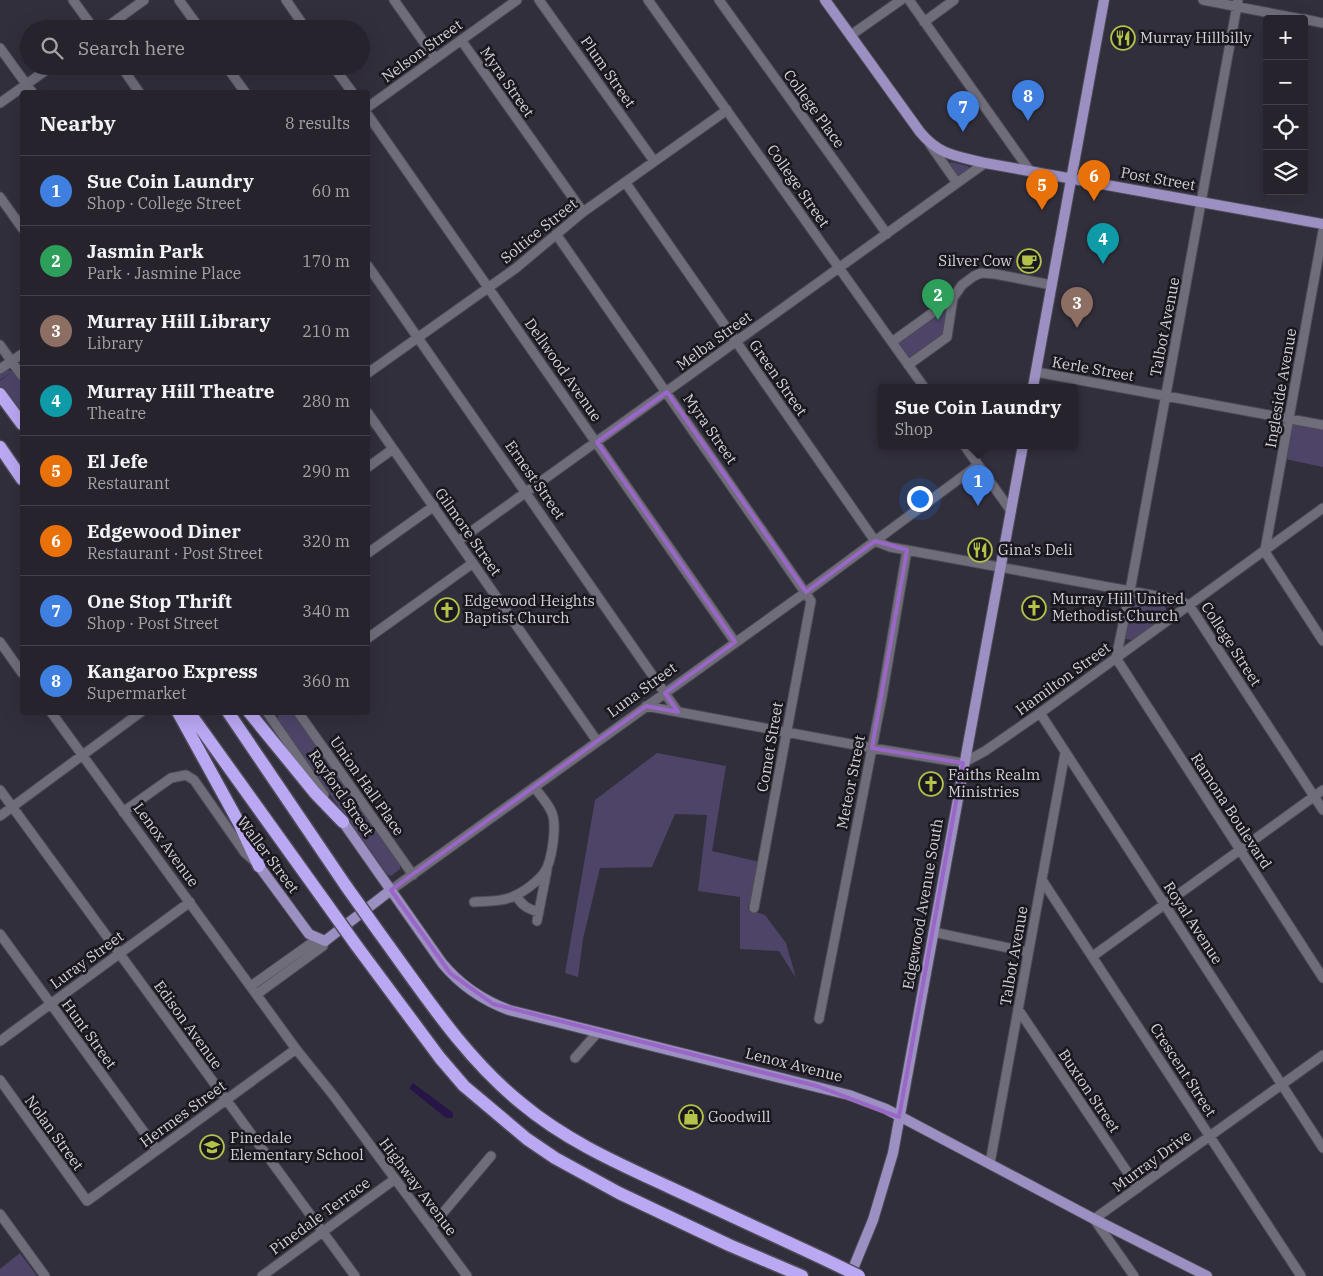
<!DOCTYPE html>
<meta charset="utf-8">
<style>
:root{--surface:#26232d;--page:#322f39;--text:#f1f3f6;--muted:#a4a4aa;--line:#424049;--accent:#b5c249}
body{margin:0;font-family:"IBM Plex Serif",serif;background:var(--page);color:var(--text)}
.controls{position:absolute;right:15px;top:15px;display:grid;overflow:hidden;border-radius:5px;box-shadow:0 5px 20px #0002}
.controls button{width:45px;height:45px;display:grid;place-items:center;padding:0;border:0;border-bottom:1px solid var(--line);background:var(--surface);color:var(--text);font:25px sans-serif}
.you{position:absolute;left:919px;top:498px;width:18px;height:18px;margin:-12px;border:4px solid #fff;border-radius:50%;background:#1a73e8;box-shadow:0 0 0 8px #1a73e833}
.badge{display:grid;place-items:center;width:32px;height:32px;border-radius:50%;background:var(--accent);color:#fff;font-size:16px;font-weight:700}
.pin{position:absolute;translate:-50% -41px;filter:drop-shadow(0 1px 2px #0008)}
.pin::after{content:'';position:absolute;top:26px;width:18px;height:15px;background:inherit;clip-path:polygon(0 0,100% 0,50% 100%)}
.popup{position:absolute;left:878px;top:384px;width:200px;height:65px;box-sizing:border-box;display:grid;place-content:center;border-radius:5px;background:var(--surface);filter:drop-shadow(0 1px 4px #0005);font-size:16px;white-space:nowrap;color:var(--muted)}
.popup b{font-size:19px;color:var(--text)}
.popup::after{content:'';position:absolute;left:50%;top:100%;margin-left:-10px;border:10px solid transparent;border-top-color:var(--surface)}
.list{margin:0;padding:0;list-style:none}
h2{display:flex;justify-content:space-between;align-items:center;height:65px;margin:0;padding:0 20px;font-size:21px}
h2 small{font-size:16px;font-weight:400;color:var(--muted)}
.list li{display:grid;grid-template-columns:32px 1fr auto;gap:15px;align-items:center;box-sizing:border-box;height:70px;padding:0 20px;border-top:1px solid var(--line)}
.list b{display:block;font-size:19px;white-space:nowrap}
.list p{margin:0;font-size:16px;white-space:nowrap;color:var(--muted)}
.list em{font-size:16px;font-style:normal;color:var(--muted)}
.icon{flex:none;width:28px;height:28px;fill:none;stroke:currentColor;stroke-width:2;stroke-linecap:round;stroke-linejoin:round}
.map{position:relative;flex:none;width:1323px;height:1276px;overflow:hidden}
.search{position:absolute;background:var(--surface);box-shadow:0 5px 20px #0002;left:20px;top:20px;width:350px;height:55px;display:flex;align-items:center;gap:12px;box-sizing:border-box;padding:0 18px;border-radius:28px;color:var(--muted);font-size:19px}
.panel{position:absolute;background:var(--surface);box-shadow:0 5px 20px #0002;left:20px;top:90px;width:350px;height:625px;border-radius:5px}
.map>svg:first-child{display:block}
.green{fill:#4d4468}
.water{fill:#261546}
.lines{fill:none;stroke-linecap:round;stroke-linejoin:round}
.minor-casing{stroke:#4e4b56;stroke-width:11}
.major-casing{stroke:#4e4b56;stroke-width:12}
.highway-casing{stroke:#4e4b56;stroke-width:15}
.minor{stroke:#706d7b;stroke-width:9}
.major{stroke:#9c90c3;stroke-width:10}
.highway{stroke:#baa8f3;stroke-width:12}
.highway-bridge-casing{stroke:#4e4b56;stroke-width:15;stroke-linecap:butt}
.highway-bridge{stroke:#baa8f3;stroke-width:12}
.marked{fill:none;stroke:#9a66c8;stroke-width:4;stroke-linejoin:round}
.labels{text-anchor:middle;stroke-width:5;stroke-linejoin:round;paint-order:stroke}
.poi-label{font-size:15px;fill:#d3d1da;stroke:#1a181e;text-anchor:start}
.street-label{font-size:15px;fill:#d3d1da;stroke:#1a181e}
</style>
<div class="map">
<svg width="1323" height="1276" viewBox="0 0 1323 1276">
<rect width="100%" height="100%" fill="#322f3c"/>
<path class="green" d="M951 162 968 166 970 170 959 177 955 174 949 165Z
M949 305 945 334 909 360 897 342Z
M6 370C28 370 22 402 22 417L0 388V381L12 372 0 380V374Z
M1296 423 1323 429V467L1285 459 1291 426Z
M1135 598 1164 604 1168 615 1133 640 1125 639Z
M278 713H293L400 864V869L391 876 387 874 278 722Z
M657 753 726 766 712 851 760 862 748 909 765 915 786 943 796 978 779 951 740 949V897L698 891 707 815 675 814 652 867 600 868 583 939 578 977 565 973 595 800Z
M20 1253 37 1276H0V1269Z"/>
<path class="water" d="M413 1083 452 1112 453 1115 452 1118H446L410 1089V1087Z"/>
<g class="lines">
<g class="minor-casing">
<path id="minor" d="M73 0 94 29
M179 0 200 29
M286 0 306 29
M394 0 435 58
M539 0 654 161
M648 0 924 387
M719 0 887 234
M909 0 1030 171
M1203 0 1301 19
M1238 0 1130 591 1116 658 1323 978
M1304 19 1323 23
M924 22 954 0
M104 29 144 0
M851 35 901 0
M461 40 583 212
M0 48 32 92
M121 66 139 92
M226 66 245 92
M333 66 352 92
M0 103 52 66
M368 107 517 0
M368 115 735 642
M929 143 957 183
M625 182 875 541 890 547 1130 591 1178 600 1189 605 1323 810
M0 197 22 228
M1323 231 1265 550 1267 555 1323 641
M556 234 811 601 754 908
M368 266 678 712
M892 342 953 298 962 285 974 276 981 273 995 274 1052 285
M0 345 22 376
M908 365 947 337 953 298
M0 369 22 354
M1036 372 1323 425
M368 373 516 268 583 212 727 110
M368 413 597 741
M964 445 1011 511
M368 467 393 449
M458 541 985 163
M368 553 434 506
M368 638 473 563
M0 642 22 673
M646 706 872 748 963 763 985 751 1040 713 1323 508
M51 712 296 1049 333 1095 467 1276
M267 712 324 795
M298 712 413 875
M1040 713 1323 1148
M0 790 355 1276
M123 812 171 778 186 775 194 780 245 853 254 861
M0 816 141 712
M1042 880 1301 1276
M391 890 806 592 978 465
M516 895C522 906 528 909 539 912
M474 902C487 901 504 902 516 895 525 891 538 881 544 873 552 862 557 826 552 813 548 803 540 795 534 787
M537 921 547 870
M933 932 1028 952
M0 934 157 1150
M1093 956 1323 790
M251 986 313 942 317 940 325 941 323 946 257 994
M1018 1009 1138 1188
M819 1019 882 697 907 550
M0 1041 190 902
M575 1058 598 1032
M0 1080 87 1201 296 1049
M990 1163 1065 753
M0 1214 45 1276
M431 1227 491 1156
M262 1276 395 1179
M1134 1276 1094 1219 1323 1055"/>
</g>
<g class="major-casing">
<path id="major" d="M825 0 920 132C940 156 957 156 985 163L1323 224
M1033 387 1104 0
M343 822 442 963C461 986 482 1000 509 1010L849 1095 886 1109 1094 1219 1207 1276
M259 866 309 934 325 941 391 890
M850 1276 873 1220 893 1153 1023 445"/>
</g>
<g class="highway-casing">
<path id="highway" d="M0 394 22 424
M0 447 22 479
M178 712 239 823 259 866
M189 712 326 903
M228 712 346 886
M249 712 315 793 343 822
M378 931C422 991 463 1056 521 1103 565 1140 617 1163 669 1187 721 1211 772 1235 824 1259
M356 945 440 1058 464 1086 527 1139 555 1158 619 1193 729 1245 802 1276"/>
</g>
<use href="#minor" class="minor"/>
<use href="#major" class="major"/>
<use href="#highway" class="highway"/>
<g class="highway-bridge-casing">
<path id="highway-bridge" d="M346 886 378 931
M326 903 356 945
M824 1259 859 1276"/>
</g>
<use href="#highway-bridge" class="highway-bridge"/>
</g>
<path class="marked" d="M667 392 806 592 875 541 907 550 872 748 963 763 899 1117 817 1086 493 1004 450 973 391 890 646 706 678 712 665 693 735 642 597 442Z"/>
<defs>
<g id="restaurant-ring" transform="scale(1.25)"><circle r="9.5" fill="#1a181e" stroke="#b5c249" stroke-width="1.5"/><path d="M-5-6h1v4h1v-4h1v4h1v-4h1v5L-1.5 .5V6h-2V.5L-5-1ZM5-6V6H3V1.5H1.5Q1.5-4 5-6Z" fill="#b5c249"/></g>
<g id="cafe-ring" transform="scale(1.25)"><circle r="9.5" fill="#1a181e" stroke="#b5c249" stroke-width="1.5"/><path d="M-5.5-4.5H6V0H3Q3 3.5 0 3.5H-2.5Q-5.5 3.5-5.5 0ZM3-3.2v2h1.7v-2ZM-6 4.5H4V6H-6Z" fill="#b5c249"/></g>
<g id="church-ring" transform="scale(1.25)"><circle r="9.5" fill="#1a181e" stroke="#b5c249" stroke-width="1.5"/><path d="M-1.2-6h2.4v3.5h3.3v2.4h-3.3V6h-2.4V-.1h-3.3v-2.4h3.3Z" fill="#b5c249"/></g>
<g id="shop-ring" transform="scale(1.25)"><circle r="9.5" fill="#1a181e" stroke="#b5c249" stroke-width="1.5"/><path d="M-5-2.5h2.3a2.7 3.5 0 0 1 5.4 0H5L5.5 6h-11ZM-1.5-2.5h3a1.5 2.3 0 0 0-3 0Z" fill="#b5c249"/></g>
<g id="school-ring" transform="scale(1.25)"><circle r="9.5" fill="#1a181e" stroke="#b5c249" stroke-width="1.5"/><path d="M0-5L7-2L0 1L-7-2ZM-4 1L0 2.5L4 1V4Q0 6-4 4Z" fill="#b5c249"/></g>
</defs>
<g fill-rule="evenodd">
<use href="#restaurant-ring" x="1123" y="38"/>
<use href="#cafe-ring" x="1029" y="261"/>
<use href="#restaurant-ring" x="980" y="550"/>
<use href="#church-ring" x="1034" y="608"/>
<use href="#church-ring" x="447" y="610"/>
<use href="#church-ring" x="931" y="784"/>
<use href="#shop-ring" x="691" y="1117"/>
<use href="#school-ring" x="212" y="1147"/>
</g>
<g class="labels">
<g class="poi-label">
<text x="1140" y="43">Murray Hillbilly</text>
<text x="1012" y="266" text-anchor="end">Silver Cow</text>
<text x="998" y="555">Gina's Deli</text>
<text x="1052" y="604">Murray Hill United<tspan x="1052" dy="17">Methodist Church</tspan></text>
<text x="464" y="606">Edgewood Heights<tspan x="464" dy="17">Baptist Church</tspan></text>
<text x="948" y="780">Faiths Realm<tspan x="948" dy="17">Ministries</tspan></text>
<text x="708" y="1122">Goodwill</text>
<text x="230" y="1143">Pinedale<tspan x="230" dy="17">Elementary School</tspan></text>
</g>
<g class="street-label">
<text transform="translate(422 51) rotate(-36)" y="5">Nelson Street</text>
<text transform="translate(608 72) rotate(55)" y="5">Plum Street</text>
<text transform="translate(507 82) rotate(55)" y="5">Myra Street</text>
<text transform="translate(814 109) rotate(54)" y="5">College Place</text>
<text transform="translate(1158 179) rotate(10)" y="5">Post Street</text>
<text transform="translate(798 186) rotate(55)" y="5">College Street</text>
<text transform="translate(539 231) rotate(-39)" y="5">Soltice Street</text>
<text transform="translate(1165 327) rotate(-79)" y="5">Talbot Avenue</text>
<text transform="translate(714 341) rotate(-36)" y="5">Melba Street</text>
<text transform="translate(1093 369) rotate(10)" y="5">Kerle Street</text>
<text transform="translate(563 370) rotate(55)" y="5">Dellwood Avenue</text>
<text transform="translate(778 378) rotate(55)" y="5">Green Street</text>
<text transform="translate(1281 388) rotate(-80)" y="5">Ingleside Avenue</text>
<text transform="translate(710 429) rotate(55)" y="5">Myra Street</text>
<text transform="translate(535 480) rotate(55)" y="5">Ernest Street</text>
<text transform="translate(468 532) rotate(55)" y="5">Gilmore Street</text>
<text transform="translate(1231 644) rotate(57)" y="5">College Street</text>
<text transform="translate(1063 679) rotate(-36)" y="5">Hamilton Street</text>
<text transform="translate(642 690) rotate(-36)" y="5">Luna Street</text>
<text transform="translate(770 747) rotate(-80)" y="5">Comet Street</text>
<text transform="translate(851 782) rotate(-79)" y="5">Meteor Street</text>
<text transform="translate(367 786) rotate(55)" y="5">Union Hall Place</text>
<text transform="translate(341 793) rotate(55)" y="5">Rayford Street</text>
<text transform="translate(1231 811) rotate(57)" y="5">Ramona Boulevard</text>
<text transform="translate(166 845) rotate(54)" y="5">Lenox Avenue</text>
<text transform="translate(268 855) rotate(53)" y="5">Waller Street</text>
<text transform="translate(923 904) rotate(-80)" y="5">Edgewood Avenue South</text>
<text transform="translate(1193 923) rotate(57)" y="5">Royal Avenue</text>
<text transform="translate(1014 956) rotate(-80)" y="5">Talbot Avenue</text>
<text transform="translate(87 960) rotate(-36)" y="5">Luray Street</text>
<text transform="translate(188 1025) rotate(54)" y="5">Edison Avenue</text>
<text transform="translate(89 1034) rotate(54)" y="5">Hunt Street</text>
<text transform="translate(794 1065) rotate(14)" y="5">Lenox Avenue</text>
<text transform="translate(1183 1070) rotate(57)" y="5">Crescent Street</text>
<text transform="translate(1089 1091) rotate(56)" y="5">Buxton Street</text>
<text transform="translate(183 1114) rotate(-36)" y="5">Hermes Street</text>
<text transform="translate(54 1133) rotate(54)" y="5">Nolan Street</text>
<text transform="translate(1152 1161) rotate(-36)" y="5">Murray Drive</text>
<text transform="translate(418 1187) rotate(53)" y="5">Highway Avenue</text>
<text transform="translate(320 1216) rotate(-36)" y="5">Pinedale Terrace</text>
</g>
</g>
</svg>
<div class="controls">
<button>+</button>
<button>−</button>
<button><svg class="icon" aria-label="locate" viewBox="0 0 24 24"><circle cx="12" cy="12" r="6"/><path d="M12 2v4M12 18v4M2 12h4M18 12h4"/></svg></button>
<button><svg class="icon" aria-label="layers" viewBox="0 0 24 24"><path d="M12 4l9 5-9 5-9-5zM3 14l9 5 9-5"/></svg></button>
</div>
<div class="you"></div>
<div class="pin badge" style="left:978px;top:506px;background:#3f7fe0">1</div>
<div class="popup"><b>Sue Coin Laundry</b>Shop</div>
<div class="pin badge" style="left:938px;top:320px;background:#2e9e5b">2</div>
<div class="pin badge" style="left:1077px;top:328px;background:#8d6e63">3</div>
<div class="pin badge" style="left:1103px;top:264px;background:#0f9aa8">4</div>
<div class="pin badge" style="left:1042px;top:210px;background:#e8710a">5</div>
<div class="pin badge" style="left:1094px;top:201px;background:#e8710a">6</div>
<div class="pin badge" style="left:963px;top:132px;background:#3f7fe0">7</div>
<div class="pin badge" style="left:1028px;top:121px;background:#3f7fe0">8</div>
<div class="search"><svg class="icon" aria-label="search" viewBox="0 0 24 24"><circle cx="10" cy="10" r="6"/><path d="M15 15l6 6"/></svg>Search here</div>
<section class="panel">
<h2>Nearby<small>8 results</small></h2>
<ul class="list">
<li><span class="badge" style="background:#3f7fe0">1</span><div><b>Sue Coin Laundry</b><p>Shop · College Street</p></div><em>60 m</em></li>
<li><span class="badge" style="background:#2e9e5b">2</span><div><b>Jasmin Park</b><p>Park · Jasmine Place</p></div><em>170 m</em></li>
<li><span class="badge" style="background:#8d6e63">3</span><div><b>Murray Hill Library</b><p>Library</p></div><em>210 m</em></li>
<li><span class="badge" style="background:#0f9aa8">4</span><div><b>Murray Hill Theatre</b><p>Theatre</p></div><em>280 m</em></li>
<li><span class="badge" style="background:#e8710a">5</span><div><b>El Jefe</b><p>Restaurant</p></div><em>290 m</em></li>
<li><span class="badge" style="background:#e8710a">6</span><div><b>Edgewood Diner</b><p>Restaurant · Post Street</p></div><em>320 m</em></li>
<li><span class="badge" style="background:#3f7fe0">7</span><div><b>One Stop Thrift</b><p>Shop · Post Street</p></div><em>340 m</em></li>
<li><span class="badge" style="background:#3f7fe0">8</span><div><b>Kangaroo Express</b><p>Supermarket</p></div><em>360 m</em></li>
</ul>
</section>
</div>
